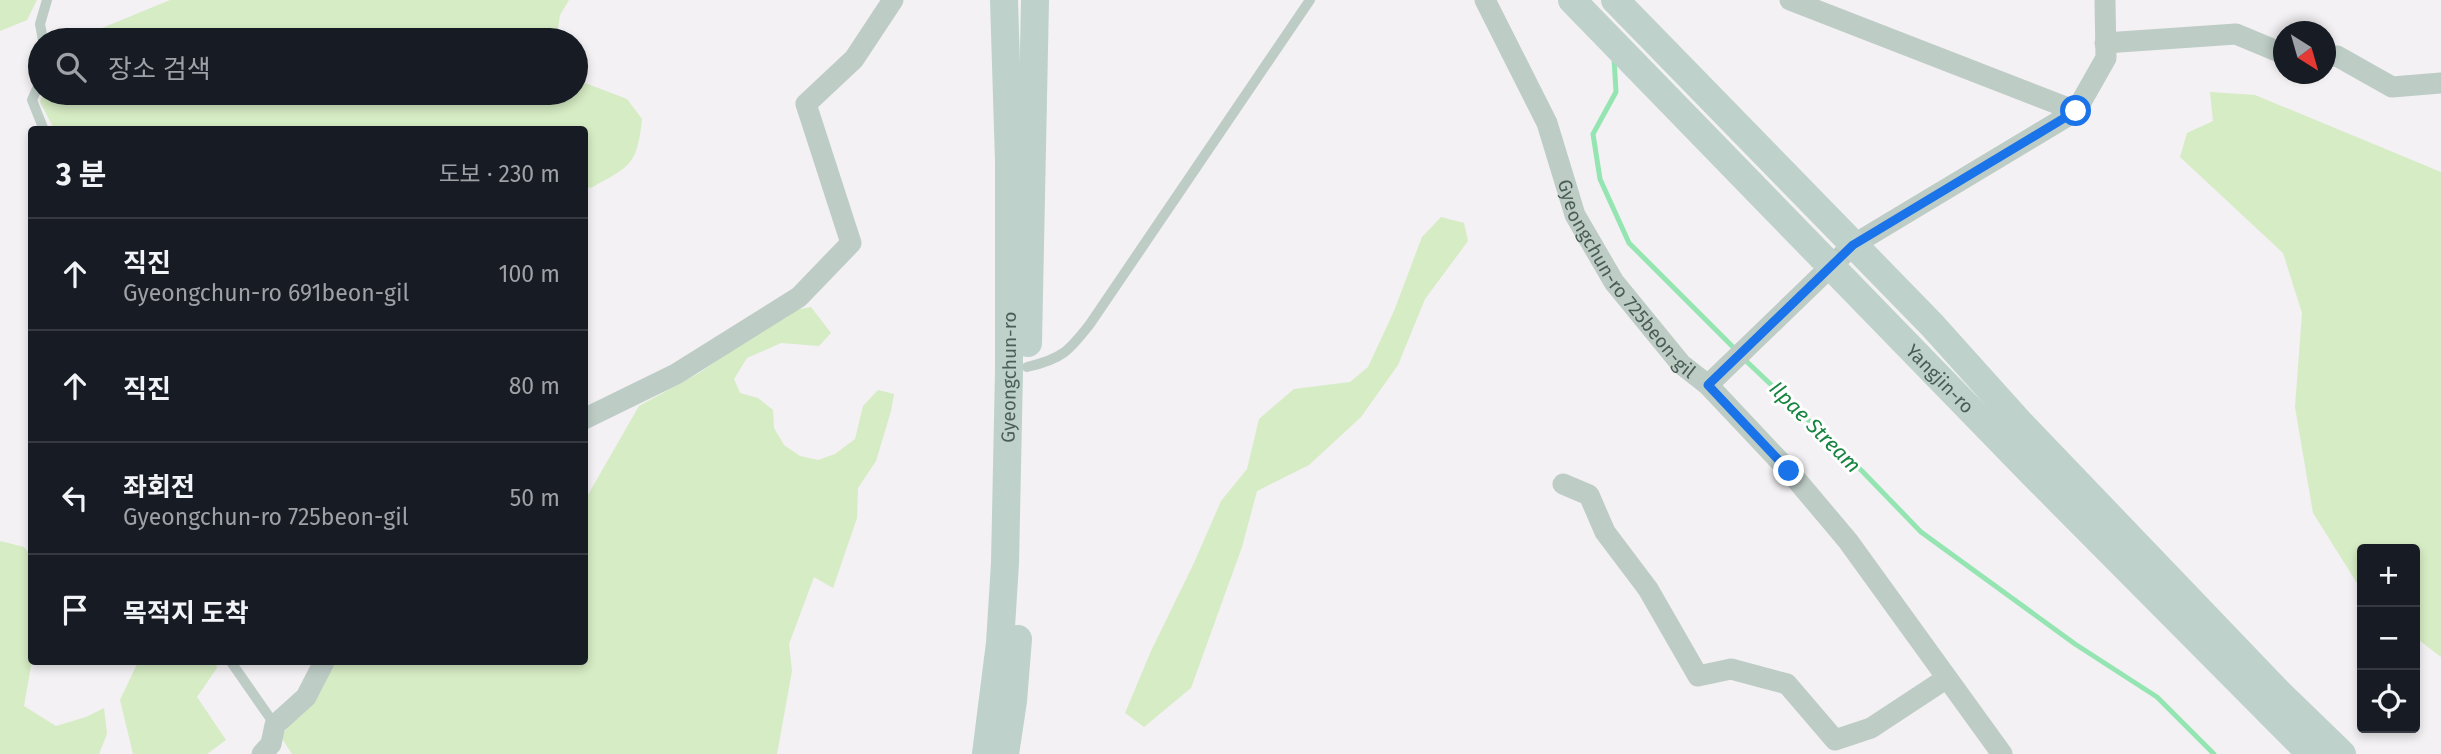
<!DOCTYPE html>
<html lang="ko">
<meta charset="utf-8">
<style>
:root{--surface:#171b24;--page:#242831;--text:#f1f3f6;--muted:#9ea1a6;--line:#363941}
body{margin:0;font-family:"Fira Sans","Noto Sans KR",sans-serif;background:var(--page);color:var(--text)}
.controls{position:absolute;right:21px;bottom:21px;display:grid;overflow:hidden;border-radius:7px;box-shadow:0 4px 10px #0003}
.controls button{width:63px;height:63px;display:grid;place-items:center;padding:0;border:0;border-bottom:2px solid var(--line);background:var(--surface);color:var(--text);font:35px sans-serif}
.compass{position:absolute;left:2273px;top:21px;width:63px;height:63px;border-radius:50%;background:var(--surface);box-shadow:0 4px 10px #0003;rotate:143deg}
.stop{position:absolute;width:21px;height:21px;margin:-16px;border:5px solid #1a73e8;border-radius:50%;background:#fff}
.stop.end{background:#1a73e8;border-color:#fff;box-shadow:0 2px 7px #0008}
.list{margin:0;padding:0;list-style:none}
h2{display:flex;justify-content:space-between;align-items:center;height:91px;margin:0;padding:0 28px;font-size:30px}
h2 small{font-size:23px;font-weight:400;color:var(--muted)}
.list li{display:grid;grid-template-columns:46px 1fr auto;gap:21px;align-items:center;box-sizing:border-box;height:112px;padding:0 28px;border-top:2px solid var(--line)}
.list b{display:block;font-size:26px;white-space:nowrap}
.list p{margin:0;font-size:23px;white-space:nowrap;color:var(--muted)}
.list em{font-size:23px;font-style:normal;color:var(--muted)}
.icon{flex:none;width:38px;height:38px;fill:none;stroke:currentColor;stroke-width:2;stroke-linecap:round;stroke-linejoin:round}
.map{position:relative;flex:none;width:2441px;height:754px;overflow:hidden}
.search{position:absolute;background:var(--surface);box-shadow:0 4px 10px #0003;left:28px;top:28px;width:560px;height:77px;display:flex;align-items:center;gap:18px;box-sizing:border-box;padding:0 24px;border-radius:38px;color:var(--muted);font-size:26px}
.panel{position:absolute;background:var(--surface);box-shadow:0 4px 10px #0003;left:28px;top:126px;width:560px;height:539px;border-radius:7px}
.map>svg:first-child{display:block}
.green{fill:#d6ecc4}
.lines{fill:none;stroke-linecap:round;stroke-linejoin:round}
.stream{stroke:#95e5b3;stroke-width:5}
.lane{stroke:#beccc6;stroke-width:10}
.street{stroke:#beccc6;stroke-width:21}
.secondary{stroke:#bed1cb;stroke-width:28}
.route{stroke:#1a73e8;stroke-width:9}
.labels{text-anchor:middle;stroke-width:6;stroke-linejoin:round;paint-order:stroke}
.street-label{font-size:19px;fill:#4a5d56;stroke:#fff}
.water-label{font-size:21px;font-style:italic;fill:#178541;stroke:#fff}
</style>
<div class="map">
<svg width="2441" height="754" viewBox="0 0 2441 754">
<rect width="100%" height="100%" fill="#f3f1f3"/>
<path class="green" d="M0 0H37L27 20 0 31Z
M170 0H569L560 15 556 40H73Z
M576 76 580 81 627 99 642 119C637 166 630 166 591 188L585 186 584 130 54 129 40 102 43 93H576Z
M2210 92 2255 95 2441 172V657L2415 637V549H2362V591L2313 513 2295 407 2302 313 2283 253 2180 157 2187 133 2213 121Z
M1441 217 1464 223 1468 241 1425 299 1398 365 1361 417 1309 465 1257 491 1242 547 1191 688 1144 727 1125 713 1151 651 1194 563 1221 501 1247 469 1259 419 1294 389 1350 382 1368 367 1394 311 1422 237Z
M811 307 831 333 819 346 781 343 747 358 734 379 740 393 758 398 773 410 774 428 784 445 800 456 818 460 835 454 855 439 863 406 878 390 894 394 891 411 876 461 858 488 857 518 833 588 814 577 789 644 792 671 777 754H292L281 737 330 662H584L585 500 639 406 699 373 789 311Z
M0 541 24 547 31 555 32 660 24 706 56 726 86 717 104 708 107 734 99 754H0Z
M138 662H216L217 668 197 697 226 740 207 754H133L120 700Z"/>
<g class="lines">
<path class="stream" d="M1614 58 1616 92 1593 134 1600 179 1629 243 1738 352
M1744 359 1862 471 1921 532 2075 644 2157 697 2214 754"/>
<path class="lane" d="M43 40 40 24 47 0
M40 82 32 100 44 130
M1027 367C1062 359 1069 351 1090 324L1310 0
M231 662 275 725"/>
<g class="street">
<path id="s1" d="M1485 0 1547 123 1575 215 1614 282 1681 364 1708 385 1789 471 1848 541 2002 754"/>
<path d="M1790 0 2076 111"/>
<path d="M2105 43 2236 34 2284 54"/>
<path d="M2326 57 2337 56 2392 87 2441 83"/>
<path d="M1708 385 1853 245 2076 111 2106 58 2105 0"/>
<path d="M584 419 676 374 799 297 851 243 806 104 854 59 893 0"/>
<path d="M1563 484 1589 495 1605 532 1648 589 1698 676 1731 669 1787 684 1835 740 1871 728 1947 678"/>
<path d="M262 754 271 744 275 725 306 697 324 662"/>
</g>
<g class="secondary">
<path id="s2" d="M1572 0 2032 473 2311 754"/>
<path d="M1615 0 1932 325 2021 424 2279 693 2342 754"/>
<path d="M1028 343 1035 0"/>
<path id="s3" d="M986 754 1000 643 1005 563 1009 371V161L1004 0"/>
<path d="M1005 754 1013 701 1018 639"/>
</g>
</g>
<g class="lines">
<path class="route" d="M1789 471 1708 385 1853 245 2076 111"/>
</g>
<g class="labels">
<g class="street-label">
<text dy="7" stroke="none"><textPath href="#s1" startOffset="315">Gyeongchun-ro 725beon-gil</textPath></text>
<text dy="7" stroke="none"><textPath href="#s3" startOffset="378">Gyeongchun-ro</textPath></text>
<text dy="7" stroke="none"><textPath href="#s2" startOffset="528">Yangjin-ro</textPath></text>
</g>
<g class="water-label">
<text transform="translate(1815 427) rotate(45)" y="7">Ilpae Stream</text>
</g>
</g>
</svg>
<div class="controls">
<button>+</button>
<button>−</button>
<button><svg class="icon" aria-label="locate" viewBox="0 0 24 24"><circle cx="12" cy="12" r="6"/><path d="M12 2v4M12 18v4M2 12h4M18 12h4"/></svg></button>
</div>
<svg class="compass" viewBox="-18 -18 36 36"><path d="M0-13l5 13h-10z" fill="#e53935"/><path d="M0 13l5-13h-10z" fill="#9ea1a6"/></svg>
<div class="stop" style="left:2076px;top:111px"></div>
<div class="stop end" style="left:1789px;top:471px"></div>
<div class="search"><svg class="icon" aria-label="search" viewBox="0 0 24 24"><circle cx="10" cy="10" r="6"/><path d="M15 15l6 6"/></svg>장소 검색</div>
<section class="panel">
<h2>3 분<small>도보 · 230 m</small></h2>
<ul class="list">
<li><svg class="icon" aria-label="ahead" viewBox="0 0 24 24"><path d="M12 20V5M6 11l6-6 6 6"/></svg><div><b>직진</b><p>Gyeongchun-ro 691beon-gil</p></div><em>100 m</em></li>
<li><svg class="icon" aria-label="ahead" viewBox="0 0 24 24"><path d="M12 20V5M6 11l6-6 6 6"/></svg><div><b>직진</b></div><em>80 m</em></li>
<li><svg class="icon" aria-label="left" viewBox="0 0 24 24"><path d="M17 20v-9H6M10 6l-5 5 5 5"/></svg><div><b>좌회전</b><p>Gyeongchun-ro 725beon-gil</p></div><em>50 m</em></li>
<li><svg class="icon" aria-label="arrive" viewBox="0 0 24 24"><path d="M6 21V4h12l-3 4 3 4H6"/></svg><div><b>목적지 도착</b></div></li>
</ul>
</section>
</div>
